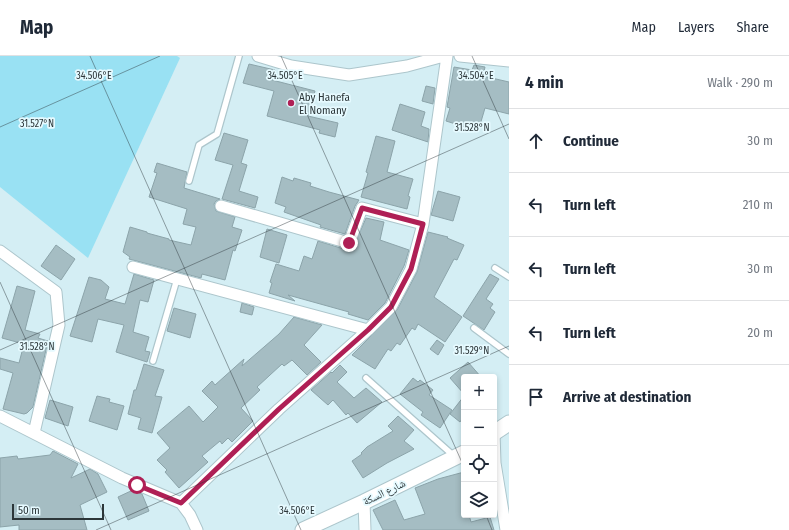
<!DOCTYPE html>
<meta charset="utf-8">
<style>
:root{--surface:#fff;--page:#f2f2f3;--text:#1f2937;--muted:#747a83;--line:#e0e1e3}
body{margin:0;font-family:"Fira Sans Condensed","Noto Naskh Arabic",sans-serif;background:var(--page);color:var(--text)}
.controls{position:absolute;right:12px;bottom:12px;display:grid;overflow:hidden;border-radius:4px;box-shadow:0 2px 6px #0003}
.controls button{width:36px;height:36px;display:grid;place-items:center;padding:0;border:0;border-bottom:1px solid var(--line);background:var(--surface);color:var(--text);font:20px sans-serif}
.scale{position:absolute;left:12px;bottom:10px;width:92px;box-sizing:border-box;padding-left:4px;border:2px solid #2c3639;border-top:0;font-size:11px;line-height:14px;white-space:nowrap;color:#2c3639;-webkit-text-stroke:3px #e6faff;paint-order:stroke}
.stop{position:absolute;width:12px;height:12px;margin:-9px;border:3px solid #af1f55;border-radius:50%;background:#fff}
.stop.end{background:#af1f55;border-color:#fff;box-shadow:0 1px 4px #0008}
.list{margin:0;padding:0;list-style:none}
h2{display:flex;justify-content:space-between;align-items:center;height:52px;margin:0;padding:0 16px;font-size:17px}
h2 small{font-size:13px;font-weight:400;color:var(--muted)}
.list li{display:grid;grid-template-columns:26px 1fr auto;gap:12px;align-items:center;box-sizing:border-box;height:64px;padding:0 16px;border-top:1px solid var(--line)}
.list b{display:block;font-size:15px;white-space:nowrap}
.list em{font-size:13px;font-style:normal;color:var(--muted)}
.icon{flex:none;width:22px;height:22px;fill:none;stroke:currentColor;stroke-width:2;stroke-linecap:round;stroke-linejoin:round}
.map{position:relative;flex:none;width:509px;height:474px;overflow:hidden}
header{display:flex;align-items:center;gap:24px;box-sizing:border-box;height:56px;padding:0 20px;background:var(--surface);border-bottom:1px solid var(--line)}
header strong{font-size:19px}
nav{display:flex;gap:22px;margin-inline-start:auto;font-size:14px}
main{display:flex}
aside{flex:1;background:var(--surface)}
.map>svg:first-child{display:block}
.green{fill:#99e1f3}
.building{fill:#a5bdc3;stroke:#8ca4aa}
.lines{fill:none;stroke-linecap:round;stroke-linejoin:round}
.lane-casing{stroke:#adc6cc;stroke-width:8}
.street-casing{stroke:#adc6cc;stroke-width:13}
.secondary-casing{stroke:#adc6cc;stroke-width:17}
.lane{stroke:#fff;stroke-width:5.5}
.street{stroke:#fff;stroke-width:11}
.secondary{stroke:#fff;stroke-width:15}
.route{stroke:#af1f55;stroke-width:5}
.ticks{fill:none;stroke:#2c3639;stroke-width:1;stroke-opacity:0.45}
.poi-dot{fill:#af1f55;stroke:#e6faff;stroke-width:1.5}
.labels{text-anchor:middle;stroke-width:3.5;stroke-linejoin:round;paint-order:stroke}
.poi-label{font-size:11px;fill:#2c3639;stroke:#e6faff;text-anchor:start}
.street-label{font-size:11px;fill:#2c3639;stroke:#e6faff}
.ticks-label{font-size:10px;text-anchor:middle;fill:#2c3639;stroke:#e6faff;stroke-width:3.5;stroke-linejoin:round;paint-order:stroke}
</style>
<header>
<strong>Map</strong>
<nav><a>Map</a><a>Layers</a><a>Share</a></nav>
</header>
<main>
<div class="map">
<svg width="509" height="474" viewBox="0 0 509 474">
<rect width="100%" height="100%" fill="#d4eef4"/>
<path class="green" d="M0 0H177L180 2 88 202 0 131Z"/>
<path class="building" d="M249 8 275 14 272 24 315 35 308 60 338 67 335 81 319 77 320 74 267 60 274 35 243 27Z
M474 9 485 11 483 20 509 26V58L485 52 480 69 477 68 475 74 446 65 450 52 447 51 454 11 472 14Z
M426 30 435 32 433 48 422 45Z
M400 48 425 56 421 70 429 73 428 86 392 74Z
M224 77 248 84 241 107 247 109 239 135 258 141 255 152 222 143 233 109 215 104Z
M376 80 395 85 387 116 413 123 408 140 410 141 407 153 361 141 368 117 366 116Z
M157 107 187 116 184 132 220 143 216 145 214 148 216 155 235 161 232 171 242 174 235 195 233 194 225 224 202 218 201 222 129 203 130 201 123 196 130 171 147 176V177L169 183V184L191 189 196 171 183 168 187 153 149 141 157 117 154 116Z
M282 121 293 125 294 122 311 127 310 130 329 136 359 144 355 150 345 178 320 171 321 169 284 156 286 151 275 147Z
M438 135 460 141 453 165 431 159Z
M366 162 384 166 380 184 409 194 404 210 385 247 368 264 348 258 349 256 288 239 295 245 269 237 272 227 270 226 276 208 299 215 304 200 312 203 318 185 347 194 353 192Z
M267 173 287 179 279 207 260 201Z
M428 176 448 181 447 182 464 189 457 204 454 203 434 241 462 261 445 286 418 268 415 274 412 272 400 289 397 287 391 295 388 293 375 313 352 299 397 254 417 216Z
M56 189 75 203 61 224 41 210Z
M134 218 154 224 148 246 140 244 133 276 149 281 145 295 150 296 147 306 116 296 124 269 98 263 92 286 70 280 89 221 101 224 109 231 105 243 125 248Z
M490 218 499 223 486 243 493 248 490 252 495 256 484 274 463 260Z
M17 230 35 235 25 274 40 278 38 282 48 285 33 351 27 357 24 358 3 353 13 317 0 313V302L19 307 24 288 2 282Z
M242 247 254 251 252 259 240 256Z
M174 252 196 258 190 282 167 275Z
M294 261 322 269 304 289 321 306 307 319 292 304 284 310 282 308 257 331 260 334 241 352 253 365 232 386 228 382 222 388 220 385 202 400 208 406 179 432 165 416 167 414 157 404 170 392 157 377 189 350 203 366 218 351 202 335 212 325 215 329 244 303 242 310 279 278Z
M437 284 444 289 438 299 430 293Z
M468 306 481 321H464V338L450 322Z
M144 308 164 314 155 340 162 341 152 377 138 373 141 362 128 358 134 334H136Z
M340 309 347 316 337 326 354 342 366 332 382 346 357 367 348 357 346 359 333 344 328 349 311 334 331 316 332 317Z
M413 322 418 326 420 324 433 334 429 339 452 354 440 372 421 359 423 356 400 338Z
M97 340 110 343 109 346 124 350 117 374 89 365Z
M464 340V360L460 366 450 358Z
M50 344 73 351 68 370 45 362Z
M398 360 414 374 404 385 414 393 387 407 363 422 352 405 362 398 361 397 367 391 393 375 388 370Z
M53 395 78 408 71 422 90 413 98 418 107 436 80 449 87 474H19V469L0 471V402L17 400 18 403 50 399Z
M464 416V459H469L471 466 490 461 494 474H383L373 454 395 444 404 464 425 458 415 432 438 423Z
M133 434 142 438 149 455 128 464 118 441Z"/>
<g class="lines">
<g class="lane-casing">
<path id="lane" d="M189 125 199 89 217 78 239 0
M495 212 509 221
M474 272 509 298
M153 305 177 223
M366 322 455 401"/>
</g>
<g class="street-casing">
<path id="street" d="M258 0 291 10 349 19 407 10 444 0
M460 0 509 5
M221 150 349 187 362 152 423 168
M0 195 56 236 59 269 34 377
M133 211 368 274
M0 360 122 422 181 447 190 459 197 474
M494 377 495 407 506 474
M364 446 365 474
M181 447 279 353 368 274 391 251 411 213 423 168 447 0"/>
</g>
<g class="secondary-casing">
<path id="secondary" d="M494 377 509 367
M303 474 364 446 464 397"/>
</g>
<use href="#lane" class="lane"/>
<use href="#street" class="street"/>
<use href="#secondary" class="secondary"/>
</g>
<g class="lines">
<path class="route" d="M137 429 181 447 279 353 368 274 391 251 411 213 423 168 362 152 349 187"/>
</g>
<path class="ticks" d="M90 0 301 474M281 0 464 411M472 0 509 83M0 71 160 0M0 226 111 474M0 294 509 68M486 459 492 474M96 474 509 290"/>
<circle class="poi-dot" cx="291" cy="47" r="4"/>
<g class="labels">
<g class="poi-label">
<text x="299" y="45">Aby Hanefa<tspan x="299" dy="13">El Nomany</tspan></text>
</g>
<g class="street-label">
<text transform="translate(384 436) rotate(-26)" y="4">شارع السكة</text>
</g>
</g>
<g class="ticks-label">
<text x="94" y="23">34.506°E</text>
<text x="285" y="23">34.505°E</text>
<text x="476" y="23">34.504°E</text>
<text x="37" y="71">31.527°N</text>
<text x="472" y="75">31.528°N</text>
<text x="37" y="294">31.528°N</text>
<text x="472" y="298">31.529°N</text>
<text x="297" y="458">34.506°E</text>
</g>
</svg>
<div class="controls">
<button>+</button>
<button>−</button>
<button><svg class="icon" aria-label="locate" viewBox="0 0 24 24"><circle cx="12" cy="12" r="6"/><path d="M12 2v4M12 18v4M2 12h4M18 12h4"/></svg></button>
<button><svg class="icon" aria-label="layers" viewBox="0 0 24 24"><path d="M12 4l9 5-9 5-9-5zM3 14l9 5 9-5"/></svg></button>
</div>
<div class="scale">50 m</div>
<div class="stop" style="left:137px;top:429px"></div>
<div class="stop end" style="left:349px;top:187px"></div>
</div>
<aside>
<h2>4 min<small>Walk · 290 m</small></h2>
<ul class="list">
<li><svg class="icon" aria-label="ahead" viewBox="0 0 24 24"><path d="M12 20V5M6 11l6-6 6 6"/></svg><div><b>Continue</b></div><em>30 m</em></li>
<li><svg class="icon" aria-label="left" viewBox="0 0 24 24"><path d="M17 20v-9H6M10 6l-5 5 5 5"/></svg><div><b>Turn left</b></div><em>210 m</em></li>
<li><svg class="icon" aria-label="left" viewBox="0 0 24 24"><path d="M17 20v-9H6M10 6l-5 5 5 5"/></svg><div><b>Turn left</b></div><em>30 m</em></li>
<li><svg class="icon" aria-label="left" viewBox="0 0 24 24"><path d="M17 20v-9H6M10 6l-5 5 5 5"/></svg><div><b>Turn left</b></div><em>20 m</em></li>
<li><svg class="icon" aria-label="arrive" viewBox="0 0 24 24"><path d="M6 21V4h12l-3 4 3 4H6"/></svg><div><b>Arrive at destination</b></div></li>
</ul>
</aside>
</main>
